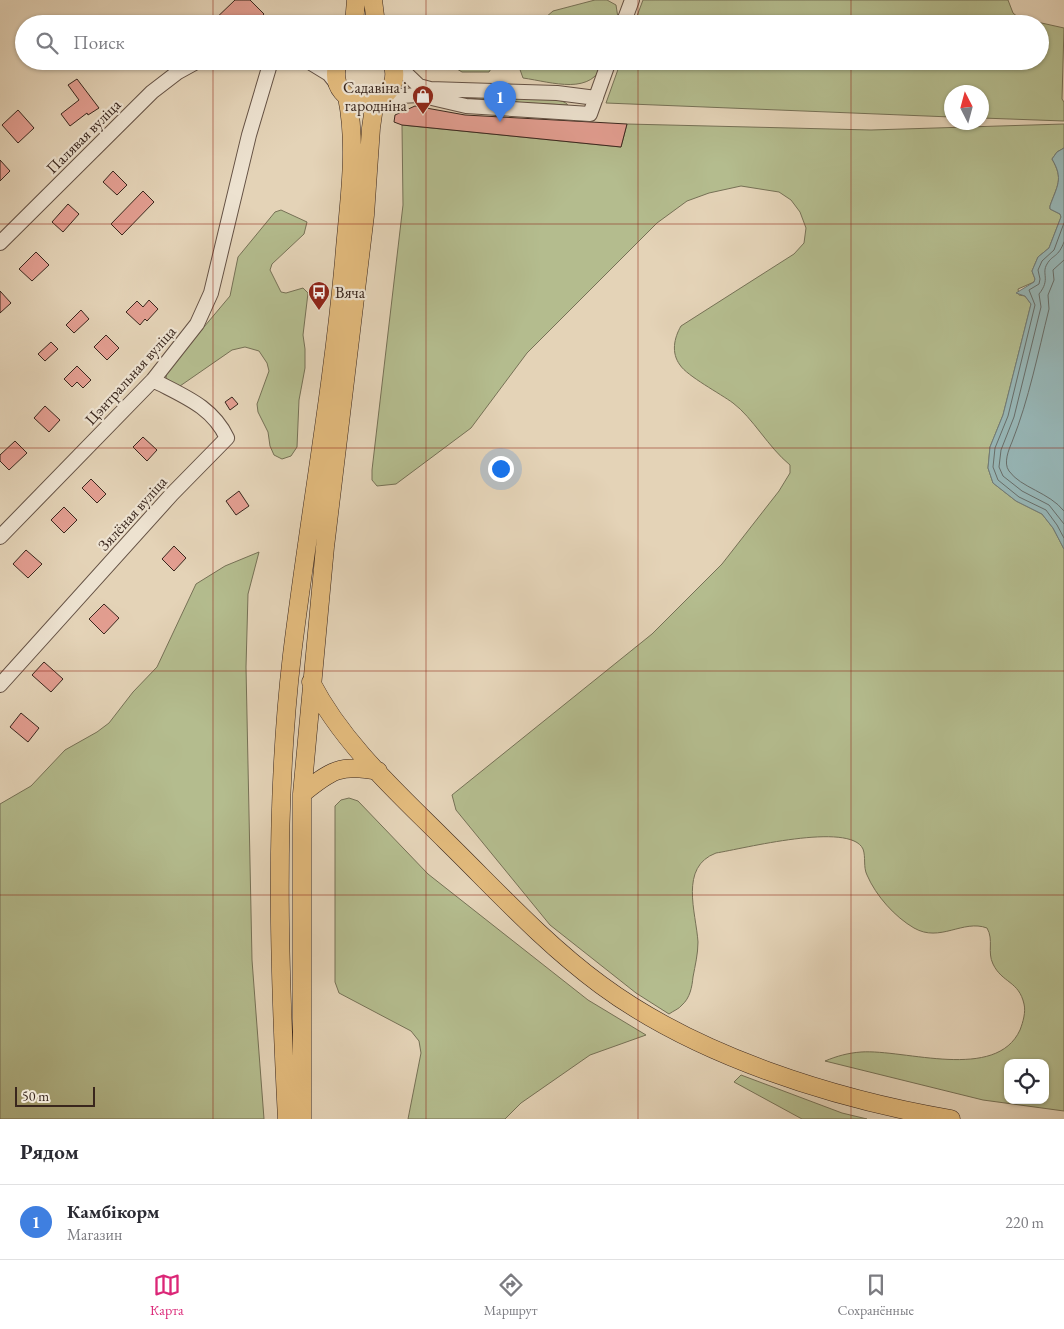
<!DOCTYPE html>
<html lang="ru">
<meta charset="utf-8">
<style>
:root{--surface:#fff;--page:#f2f2f3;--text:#2b2b33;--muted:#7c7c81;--line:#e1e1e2;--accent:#db2777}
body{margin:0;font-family:"EB Garamond",serif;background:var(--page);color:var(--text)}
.controls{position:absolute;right:15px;bottom:15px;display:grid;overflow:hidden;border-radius:10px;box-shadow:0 1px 4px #0004}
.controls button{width:45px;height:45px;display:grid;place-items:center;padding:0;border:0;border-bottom:1px solid var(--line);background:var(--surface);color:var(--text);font:25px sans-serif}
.compass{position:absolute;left:944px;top:85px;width:45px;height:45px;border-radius:50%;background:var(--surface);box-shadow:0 1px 4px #0004;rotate:354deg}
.scale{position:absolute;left:15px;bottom:12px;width:80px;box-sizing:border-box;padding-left:5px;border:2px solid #39261d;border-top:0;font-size:14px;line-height:18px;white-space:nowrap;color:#39261d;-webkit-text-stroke:4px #ede2d0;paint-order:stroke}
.you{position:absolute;left:500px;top:468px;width:18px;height:18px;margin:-12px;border:4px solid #fff;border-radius:50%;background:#1a73e8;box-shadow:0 0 0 8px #1a73e833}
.badge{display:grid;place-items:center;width:32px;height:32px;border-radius:50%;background:var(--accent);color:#fff;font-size:16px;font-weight:700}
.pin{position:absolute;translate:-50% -41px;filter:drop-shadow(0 1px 2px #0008)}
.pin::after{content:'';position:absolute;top:26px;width:18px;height:15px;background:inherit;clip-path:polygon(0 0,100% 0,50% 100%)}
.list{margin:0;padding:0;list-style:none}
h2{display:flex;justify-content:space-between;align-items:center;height:65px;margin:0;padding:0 20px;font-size:21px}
h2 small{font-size:16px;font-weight:400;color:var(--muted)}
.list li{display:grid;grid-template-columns:32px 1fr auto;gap:15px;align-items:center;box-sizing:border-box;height:75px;padding:0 20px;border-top:1px solid var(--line)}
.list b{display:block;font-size:19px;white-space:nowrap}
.list p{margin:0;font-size:16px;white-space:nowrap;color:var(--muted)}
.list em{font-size:16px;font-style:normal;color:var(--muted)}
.icon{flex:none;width:28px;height:28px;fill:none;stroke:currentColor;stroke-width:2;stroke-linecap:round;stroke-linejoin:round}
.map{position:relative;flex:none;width:1064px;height:1119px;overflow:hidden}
.search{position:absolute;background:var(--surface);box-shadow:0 1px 4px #0004;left:15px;right:15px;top:15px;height:55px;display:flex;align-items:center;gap:12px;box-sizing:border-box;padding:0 18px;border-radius:28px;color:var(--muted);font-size:19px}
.sheet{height:140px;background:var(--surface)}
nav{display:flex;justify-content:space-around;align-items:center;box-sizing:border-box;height:70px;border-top:1px solid var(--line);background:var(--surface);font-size:14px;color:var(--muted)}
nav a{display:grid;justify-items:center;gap:2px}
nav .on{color:var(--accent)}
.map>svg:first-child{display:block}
.green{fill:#b4bc8e;stroke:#767156;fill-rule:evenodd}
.water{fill:#97b6b6;stroke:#717c79}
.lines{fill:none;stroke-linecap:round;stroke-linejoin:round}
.shore{stroke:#686e6a;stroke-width:1}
.building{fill:#e39e91;stroke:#39261d}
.minor-casing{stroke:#645144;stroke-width:16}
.major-casing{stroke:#39261d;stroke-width:19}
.minor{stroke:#ede2d0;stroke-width:14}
.major{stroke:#e2ba7c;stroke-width:18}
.grid{fill:none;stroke:#8f2418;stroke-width:1;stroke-opacity:0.55}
.labels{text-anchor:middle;stroke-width:4.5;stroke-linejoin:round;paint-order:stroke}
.poi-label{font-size:16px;fill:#39261d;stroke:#ede2d0;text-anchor:end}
.street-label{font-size:16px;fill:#39261d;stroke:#ede2d0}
</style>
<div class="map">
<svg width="1064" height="1119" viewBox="0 0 1064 1119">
<rect width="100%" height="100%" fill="#e4d3b7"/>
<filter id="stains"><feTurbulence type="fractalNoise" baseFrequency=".004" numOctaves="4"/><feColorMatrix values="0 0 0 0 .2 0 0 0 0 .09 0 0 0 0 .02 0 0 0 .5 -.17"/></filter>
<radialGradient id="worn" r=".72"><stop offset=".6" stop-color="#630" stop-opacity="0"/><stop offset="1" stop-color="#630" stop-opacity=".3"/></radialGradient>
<path class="green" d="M595 0H607L616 5 618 18 616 24H538L553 11Z
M643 0H1008L1013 13 1019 18 1064 28 1062 99 1064 102V121L982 118V92H952L951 117 606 103 621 61H1040V24H634Z
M459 61H604C593 97 552 82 523 78L518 64H494L489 72H462L457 69Z
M478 97C494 97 559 93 568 105L470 100Z
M627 124 871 130 1064 124V148L1057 152 1052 159C1064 180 1057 185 1050 206V209L1060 214 1061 217 1049 248 1038 257 1032 271 1035 279 1034 282 1018 289 1019 295 1025 296 1031 304 1003 415 990 447 988 468 993 483 1016 501 1042 514 1053 528 1064 549V1111L983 1100 825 1061C837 1056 848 1053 861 1052 905 1049 996 1082 1020 1030 1023 1022 1026 1012 1024 1004 1019 981 1002 983 993 964 987 952 994 940 987 928 963 919 940 943 914 928 895 917 876 896 867 875 863 867 866 857 863 849 850 821 742 849 716 853 679 867 696 912 698 942 698 954 695 966 693 977 692 987 690 998 682 1005 679 1009 673 1011 669 1014L636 993 550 925 456 810 452 795 652 634 722 564 779 491 790 473V465C768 447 753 418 733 403 721 394 687 376 680 365 671 353 674 338 681 326L794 254 804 243 806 228 800 212 791 200 779 192 741 186 709 193 687 201 657 223 527 353 471 428 396 484 377 486 372 480V470L403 205 402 125 621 147ZM1008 1063H1045V1100H1008Z
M281 210 307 222 304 234 272 264 270 270 281 292 286 293 303 288 308 293 303 335 305 349V368L299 400 297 447 291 456 282 459 274 455 270 446 268 432 258 412 257 404 269 371 267 363 259 351 245 347 232 350 180 386 172 383 166 378 167 371 230 296 238 257 275 212Z
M259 552 248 594 246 667 252 960 264 1119H0V804L31 786 65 750 97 732 109 723 133 692 157 667 196 584 225 566Z
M349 798 358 801 428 874 588 1000 646 1035 590 1055 521 1103 505 1119H408L421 1053 419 1041 411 1031 339 993 335 982V806L341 800Z
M741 1075 842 1113 867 1119H802L734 1082Z"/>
<path class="water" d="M1064 148V549L1053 528 1042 514 1016 501 993 483 988 468 990 447 1003 415 1031 304 1025 296 1016 293 1034 282 1035 279 1032 271 1038 257 1049 248 1061 217 1060 214 1050 209V206C1057 186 1064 179 1052 159L1057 152Z"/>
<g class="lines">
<path class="shore" d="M1064 223 1054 250 1042 261 1038 270 1040 279 1039 284 1029 290 1035 305 1008 416 995 448 993 467 998 480 1019 497 1046 510 1057 525 1064 538
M1064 242C1058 258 1053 254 1047 264 1041 274 1051 279 1039 294L1041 307 1014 417 1001 450 999 467 1003 476 1022 491 1049 505 1064 524
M1064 260 1053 270 1054 280 1048 295 1049 309C1038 353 1029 399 1012 442 1009 449 1003 463 1009 471 1021 488 1049 492 1064 511"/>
</g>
<path class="building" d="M235 0H250L264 14 255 24H210Z
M77 79 99 108 88 115 87 113 70 126 61 114 79 100 68 85Z
M415 106 465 115 627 124 621 147 402 125 394 122 395 115Z
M18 110 34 128 18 143 2 125Z
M0 160 10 171 0 181Z
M113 171 127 185 117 195 103 182Z
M143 191 154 202 122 235 111 224Z
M68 204 79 214 63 232 52 222Z
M36 252 49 265 32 281 19 269Z
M0 291 11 303 0 313Z
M149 300 158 309 147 321 145 319 140 325 126 312 137 301 143 307Z
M81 310 89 319 74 333 66 325Z
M106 335 119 348 107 360 94 347Z
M51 342 58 349 45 361 38 354Z
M77 366 91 380 83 388 77 382 72 387 64 379Z
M232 397 238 404 230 410 225 402Z
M45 406 60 420 49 432 34 418Z
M143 437 157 450 147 461 133 447Z
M15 441 27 453 9 470 0 461V455Z
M91 479 106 494 97 503 82 488Z
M239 491 249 506 236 515 226 501Z
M64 507 77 520 64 533 51 520Z
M174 546 186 558 174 571 162 559Z
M26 550 42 564 28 578 13 564Z
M104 604 119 618 104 634 89 619Z
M44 662 63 679 51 692 32 675Z
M21 713 39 728 28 742 10 727Z"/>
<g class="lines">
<g class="minor-casing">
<path id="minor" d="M623 24 632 0
M288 61 320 62
M393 61 419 86 430 89 557 93 596 98
M311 63 329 74 340 88
M382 97 419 95 466 106 590 114 609 61
M0 243 152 92 178 72 198 61
M0 537 153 380 197 324 211 293 249 135 271 61
M0 685 172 494 227 438C212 406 183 396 153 380"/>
</g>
<g class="major-casing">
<path id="major" d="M373 0 376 24
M354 24 356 0
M338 61C322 116 409 114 392 61
M311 682C343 744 397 792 446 841 496 890 544 943 601 985 697 1056 834 1099 951 1119
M302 794C330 771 341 763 378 771
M287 1119C279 965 274 808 292 655 308 524 332 393 344 261 348 207 358 150 347 97
M302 1119V794L325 547 365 215 371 128 375 100"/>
</g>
<use href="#minor" class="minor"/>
<use href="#major" class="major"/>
</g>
<path class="grid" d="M213 0V24M426 0V24M638 0V24M851 0V24M213 61V1119M426 61V1119M638 61V1119M851 61V1119M0 224H1064M0 448H1064M0 671H1064M0 895H1064"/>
<defs>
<g id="shop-pin" transform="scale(1.125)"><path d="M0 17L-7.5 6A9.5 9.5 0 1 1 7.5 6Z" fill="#8f2418" stroke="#ede2d0"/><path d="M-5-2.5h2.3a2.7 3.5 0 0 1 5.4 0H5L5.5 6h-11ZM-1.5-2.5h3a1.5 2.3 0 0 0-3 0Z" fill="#fff"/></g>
<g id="bus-pin" transform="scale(1.125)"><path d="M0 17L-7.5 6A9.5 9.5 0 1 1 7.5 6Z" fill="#8f2418" stroke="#ede2d0"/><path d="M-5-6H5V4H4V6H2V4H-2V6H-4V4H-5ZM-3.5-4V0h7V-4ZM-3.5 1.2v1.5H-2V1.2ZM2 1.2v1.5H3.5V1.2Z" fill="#fff"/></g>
</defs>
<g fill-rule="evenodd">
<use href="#shop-pin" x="423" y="96"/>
<use href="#bus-pin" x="319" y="292"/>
</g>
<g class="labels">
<g class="poi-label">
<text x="407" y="93">Садавіна і<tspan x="407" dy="18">гародніна</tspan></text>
<text x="335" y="298" text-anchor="start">Вяча</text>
</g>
<g class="street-label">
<text transform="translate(83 136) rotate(-45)" y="6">Палявая вуліца</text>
<text transform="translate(130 375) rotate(-48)" y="6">Цэнтральная вуліца</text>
<text transform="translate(132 513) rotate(-48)" y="6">Зялёная вуліца</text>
</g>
</g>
<rect width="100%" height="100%" filter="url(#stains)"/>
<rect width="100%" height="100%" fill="url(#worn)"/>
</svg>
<div class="controls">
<button><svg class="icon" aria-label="locate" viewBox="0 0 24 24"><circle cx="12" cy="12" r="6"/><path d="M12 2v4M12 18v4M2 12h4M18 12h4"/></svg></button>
</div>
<svg class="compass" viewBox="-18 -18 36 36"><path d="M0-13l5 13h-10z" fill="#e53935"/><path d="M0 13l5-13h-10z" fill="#7c7c81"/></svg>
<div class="scale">50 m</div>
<div class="you"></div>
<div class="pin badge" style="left:500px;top:122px;background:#3f7fe0">1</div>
<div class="search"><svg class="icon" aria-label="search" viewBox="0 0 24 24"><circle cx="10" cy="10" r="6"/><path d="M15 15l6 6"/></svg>Поиск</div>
</div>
<section class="sheet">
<h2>Рядом<small></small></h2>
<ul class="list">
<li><span class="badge" style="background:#3f7fe0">1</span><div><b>Камбікорм</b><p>Магазин</p></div><em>220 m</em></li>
</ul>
</section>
<nav>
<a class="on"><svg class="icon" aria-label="map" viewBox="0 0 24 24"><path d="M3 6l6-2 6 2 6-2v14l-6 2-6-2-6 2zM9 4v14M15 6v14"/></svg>Карта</a>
<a><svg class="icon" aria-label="directions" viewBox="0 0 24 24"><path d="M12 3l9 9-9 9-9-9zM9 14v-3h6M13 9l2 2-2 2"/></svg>Маршрут</a>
<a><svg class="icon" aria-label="saved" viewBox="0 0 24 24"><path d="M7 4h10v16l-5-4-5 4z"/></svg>Сохранённые</a>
</nav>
